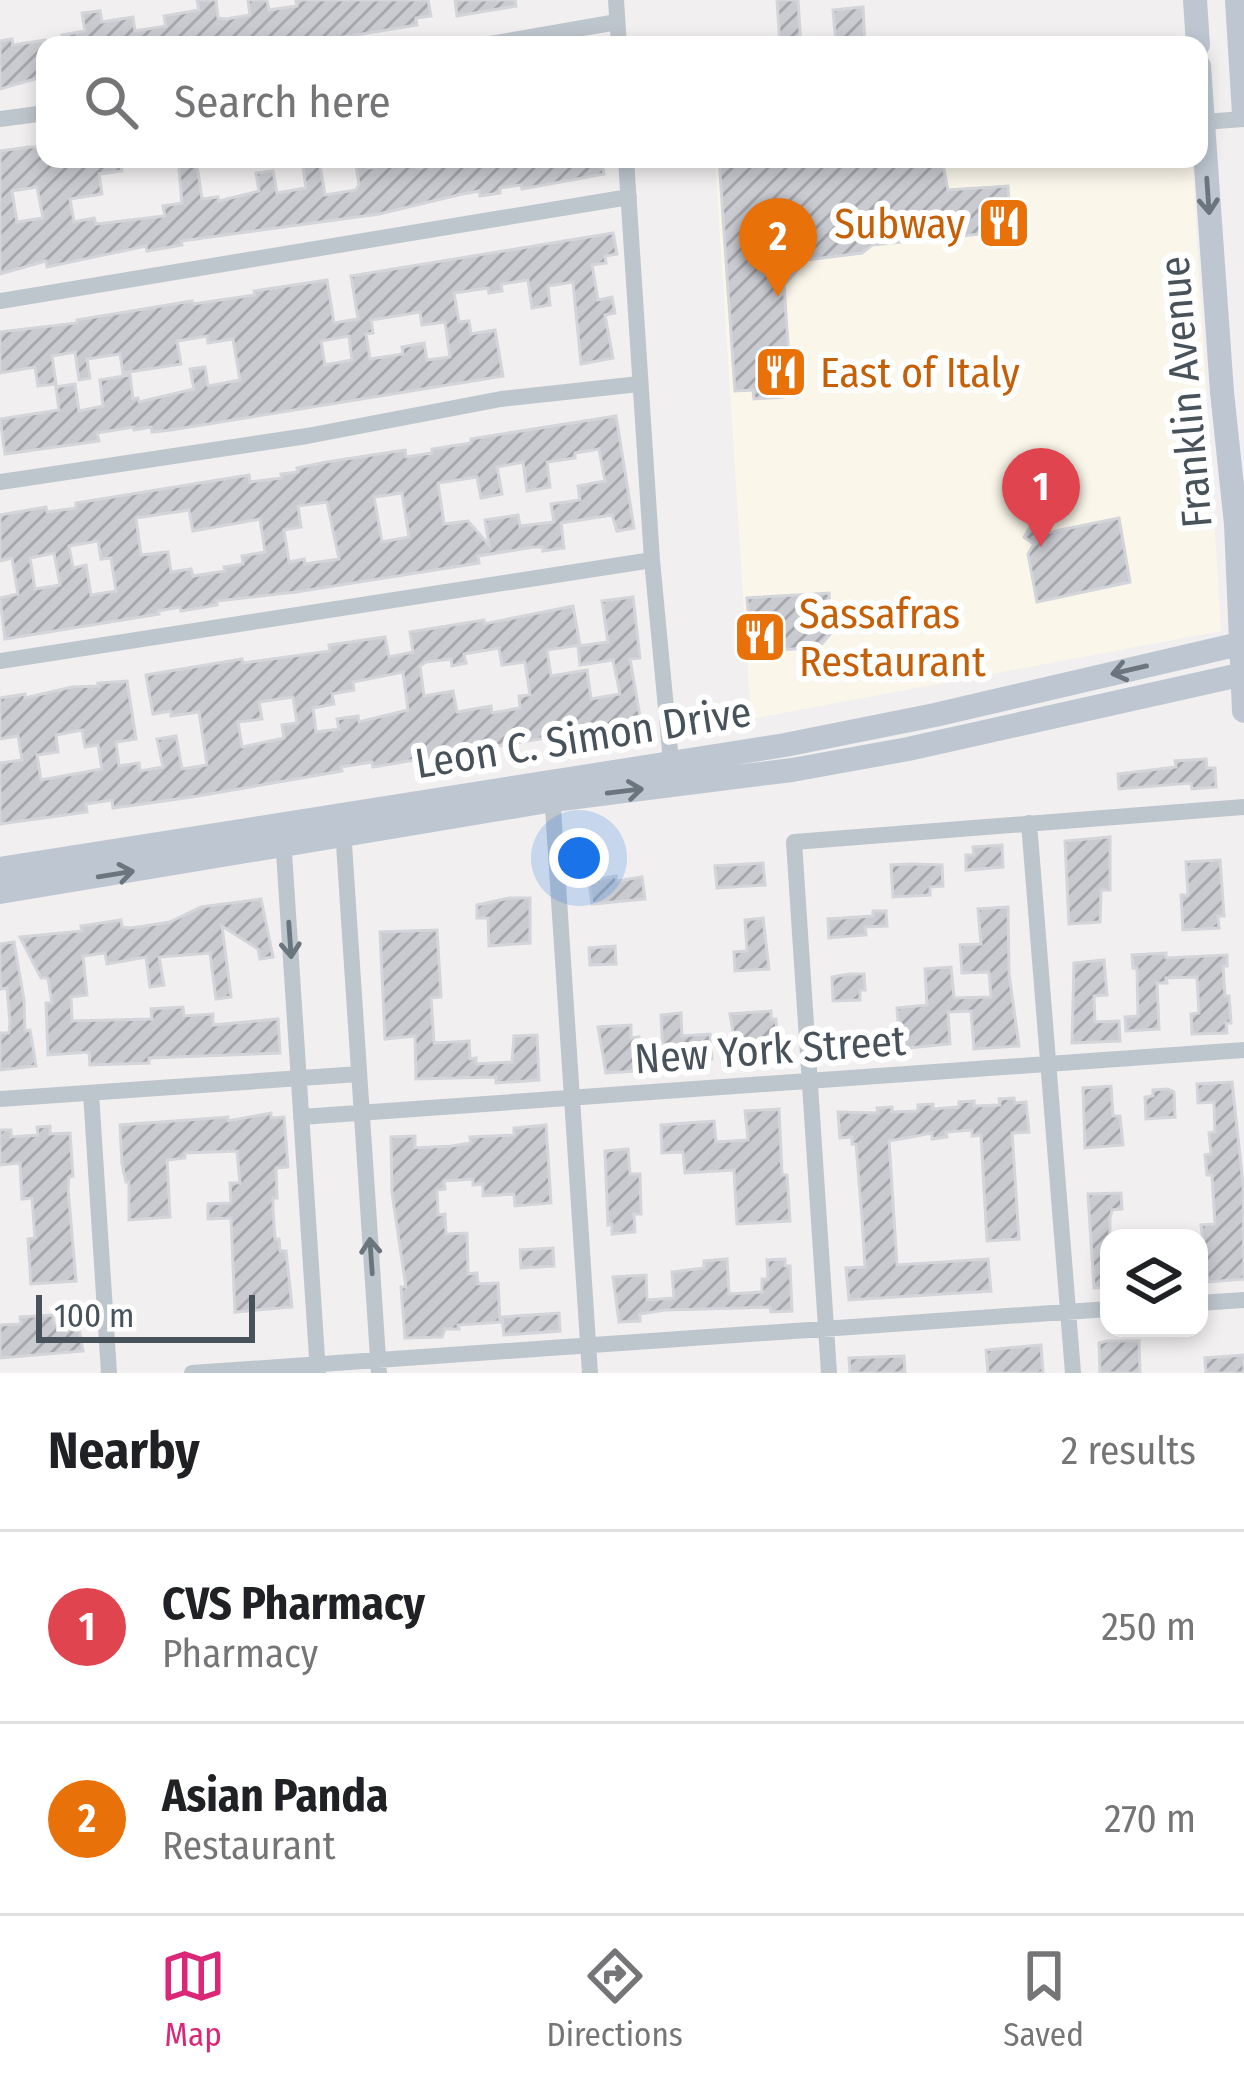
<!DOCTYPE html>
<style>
:root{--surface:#fff;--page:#f2f2f2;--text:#202124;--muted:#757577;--line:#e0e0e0;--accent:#db2777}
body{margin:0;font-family:"Fira Sans Condensed",sans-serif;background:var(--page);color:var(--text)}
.controls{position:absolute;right:36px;bottom:36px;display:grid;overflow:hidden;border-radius:24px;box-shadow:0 6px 18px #0003}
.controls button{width:108px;height:108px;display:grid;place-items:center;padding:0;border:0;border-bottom:3px solid var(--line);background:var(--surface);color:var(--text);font:60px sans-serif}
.scale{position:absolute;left:36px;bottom:30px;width:219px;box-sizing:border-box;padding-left:12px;border:6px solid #48525b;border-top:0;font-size:33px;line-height:42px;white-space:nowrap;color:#48525b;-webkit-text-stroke:9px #fff;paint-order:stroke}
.you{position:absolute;left:579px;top:858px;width:42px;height:42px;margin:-30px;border:9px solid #fff;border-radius:50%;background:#1a73e8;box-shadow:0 0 0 18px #1a73e833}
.badge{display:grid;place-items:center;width:78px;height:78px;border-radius:50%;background:var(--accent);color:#fff;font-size:39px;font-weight:700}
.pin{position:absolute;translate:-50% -99px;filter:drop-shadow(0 3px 6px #0008)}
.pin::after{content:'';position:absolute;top:63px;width:42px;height:36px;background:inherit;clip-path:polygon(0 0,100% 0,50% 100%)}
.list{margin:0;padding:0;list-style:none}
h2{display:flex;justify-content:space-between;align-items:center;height:156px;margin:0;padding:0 48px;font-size:51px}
h2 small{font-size:39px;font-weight:400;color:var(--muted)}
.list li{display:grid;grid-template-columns:78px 1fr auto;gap:36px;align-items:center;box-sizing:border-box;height:192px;padding:0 48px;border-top:3px solid var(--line)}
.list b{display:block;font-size:45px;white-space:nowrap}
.list p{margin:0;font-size:39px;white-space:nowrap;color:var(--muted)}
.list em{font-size:39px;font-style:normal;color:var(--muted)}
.icon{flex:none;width:66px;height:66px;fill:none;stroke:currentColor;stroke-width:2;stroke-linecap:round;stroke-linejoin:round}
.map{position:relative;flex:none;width:1244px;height:1373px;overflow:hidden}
.search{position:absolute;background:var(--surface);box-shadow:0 6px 18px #0003;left:36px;right:36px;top:36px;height:132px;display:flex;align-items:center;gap:30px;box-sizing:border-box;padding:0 42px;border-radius:24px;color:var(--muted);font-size:45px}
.sheet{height:540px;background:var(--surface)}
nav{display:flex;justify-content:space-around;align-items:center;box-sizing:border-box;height:168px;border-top:3px solid var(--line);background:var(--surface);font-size:33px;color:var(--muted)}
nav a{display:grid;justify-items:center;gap:6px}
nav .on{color:var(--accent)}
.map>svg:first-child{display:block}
.commercial{fill:#faf6ea}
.building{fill:url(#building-hatch);stroke:#d3d5da;stroke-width:3;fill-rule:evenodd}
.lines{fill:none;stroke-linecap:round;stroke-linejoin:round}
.street{stroke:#bec6cd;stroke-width:16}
.secondary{stroke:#bec7d1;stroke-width:24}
.oneway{stroke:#6b757e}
.oneway2{stroke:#6b757d}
.labels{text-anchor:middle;stroke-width:12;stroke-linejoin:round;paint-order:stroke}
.food-label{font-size:42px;fill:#c56008;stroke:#fff;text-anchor:start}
.street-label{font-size:42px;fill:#48525b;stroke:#fff}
</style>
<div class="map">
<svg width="1244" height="1373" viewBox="0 0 1244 1373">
<defs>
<pattern id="building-hatch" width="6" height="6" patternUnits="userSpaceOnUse" patternTransform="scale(3)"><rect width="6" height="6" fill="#c9cbd1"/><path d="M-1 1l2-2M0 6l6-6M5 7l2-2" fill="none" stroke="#a5a7ad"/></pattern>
</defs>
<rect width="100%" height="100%" fill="#f1efef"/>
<path class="commercial" d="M715 159H1192L1221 631 751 719Z"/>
<path class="building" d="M197 0H216L218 18 226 19 250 15 248 0H267L269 10 297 6 296 0H428L431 16 416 18 417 25 294 45H63L62 35 85 31 82 13 100 11 102 22 133 17 135 31 166 26 164 16 199 10Z
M455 0H515L516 6 457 16Z
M777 0H798L801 45H780Z
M863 7 865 43 836 45 833 10Z
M12 39 13 45 45 40V76L0 89V41Z
M28 147H45V159H120L122 171 99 174 102 194 70 199 74 222 94 218 96 224 165 216 163 206 182 203 178 159H196L202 199 218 197 219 201 259 191 256 173 273 171 277 193 306 188 302 159H319L325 195 356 190 359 185 355 159H367L368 168 396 164 395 159H416L418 168 467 159H602L604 174 522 189 521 185 500 188V193L480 196 479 191 458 195 379 214 181 241 182 245 147 251 146 246 47 267 46 261 0 274V151ZM37 187 43 218 17 222 12 191Z
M719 159H942L948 190 1008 186 1011 231 872 245 862 253 806 260 784 285 791 387 782 388V397L754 399 753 390 735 391Z
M613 233 617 254 605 256 606 263 592 265 598 300 612 297 615 313 605 315 613 358 581 364 573 282 548 286 550 305 532 308 528 280 501 284 502 291 489 293 488 288 454 293 459 322 469 321 471 334 495 330 503 376 171 430 152 432 151 427 134 430 133 427 97 433 99 441 5 454 0 419 59 410 56 387 75 384 79 411 103 406 100 380 130 375 133 399 138 398 139 402 194 389 190 369 205 367 208 386 240 380 233 339 208 343 207 336 177 341 181 364 123 373 120 354 87 359 90 378 79 380 75 352 52 356 56 384 38 386 35 367 0 373V332L77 323V320L192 301 193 304 255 295 254 291 327 280 334 323 358 319 351 276ZM420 312 422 325 445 322 450 357 427 360 424 343 402 347 403 354 370 359 366 334 373 333 371 320ZM349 336 352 360 325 365 321 341Z
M616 416 634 528 617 531 612 515 561 523 564 548 543 551V547H534L478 556 479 563 296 592 217 601V605L181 611 180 607 158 611 159 614 5 639 0 598 18 594 12 558 0 561V515L46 507 47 512 76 508V503L249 475 250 482 282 478 281 474 298 472 297 468 327 462 405 450 406 457 432 453V449L471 443V439ZM599 449 605 481 578 486 580 500 551 504 554 522 520 526 518 515 485 520 489 545 468 521 444 524 438 483 477 477 481 498 502 494 497 467 523 462 527 491 550 487 547 462 575 458V453ZM402 493 409 537 382 542 374 497ZM327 502 339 559 305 564 304 559 289 562 284 530 301 527 298 506ZM189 510 193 531 260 519 265 552 242 556 243 564 224 567 225 571 193 576 191 569 171 572 168 552 141 555 136 518ZM98 541 101 559 111 558 116 591 91 595 86 565 73 568 69 546ZM54 553 60 585 35 589 30 558Z
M1119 518 1130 582 1037 602 1028 554 1034 544 1024 537 1030 527 1041 534Z
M829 593 831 633 819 647 751 652 747 598Z
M633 597 640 658 630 659 641 722 373 767 372 762 341 767 342 771 192 797 113 808 112 800 86 804 87 812 0 824V763L22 760 18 736 0 739V698L25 694V698L72 687 99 686 98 683 127 681 136 739 116 742 119 766 139 763 140 771 163 767 157 739 176 736 182 769 207 765 199 712 171 716V711L153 714 146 675 242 659 243 663 330 651 329 645 385 637 389 657 413 652 410 632 484 620V624L573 606 580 645 547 650 551 676 587 670 591 699 620 694 613 660 580 665 578 646 608 642 602 601ZM499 648 502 665 525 662 530 695 519 696 520 708 492 713 491 706 457 712 453 691 424 696 420 666 426 662 451 659 452 666 466 663 464 654ZM403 672 408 710 359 722 358 716 337 719 339 729 316 732 313 708 334 704 332 694 354 690 353 682ZM293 697 297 723 282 725 284 738 242 747 238 722 262 719 259 702ZM82 730 85 747 98 745 102 769 41 780 37 755 58 752 56 735Z
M1206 759 1207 768H1215L1216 787 1192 789 1191 783 1119 789 1118 774 1176 767 1175 761Z
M1110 837V890H1101L1100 922 1069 924 1065 841Z
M1002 845 1003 867 966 870V855H974L973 847Z
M1220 860 1224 916H1218L1219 928 1183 930 1181 895H1188L1186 862Z
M763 863 765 885 717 888 715 866Z
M912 864 942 865 943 886 930 887V895L893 897 891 865Z
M616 876 617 881 642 877 645 899 592 904 589 881Z
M509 898H530V943L489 946 488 918H477V905Z
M261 899 273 957 260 959 258 949 222 926 231 997 216 999 210 953 159 957 164 985 150 987 146 957 107 964 105 953 83 956 87 995 71 997 72 1021 152 1019 151 1009 183 1007 184 1016 213 1014V1025L278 1019 280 1053 149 1058V1063L90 1065 89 1052 48 1055 46 1003H52L48 978H41L20 937 82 931 81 926 121 920 122 927 131 928 170 922 201 907Z
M1008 907 1009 974 1019 1046 974 1049 971 1011 948 1012 950 1044 835 1055 834 1037 899 1033 897 1008 927 1005 925 969 951 967 954 998 991 997 989 972 962 973 960 945 981 944 978 909Z
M873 911H886L887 926 865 927 866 935 829 938 828 919 873 916Z
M763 918 769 969 735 971 734 952 747 951 745 920Z
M437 930 441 997 431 998 434 1043 469 1041 470 1059 476 1058V1064L512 1062 514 1036 537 1035 539 1080 496 1083V1077L416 1079 415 1036 385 1039 380 932Z
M14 942 24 1000 25 1031 30 1030 36 1066 0 1070V1033H9L10 1022 7 988 1 989 0 981V944Z
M615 946 616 964 590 965 589 948Z
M1166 953V958L1227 955V966H1223L1225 996H1229L1231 1023H1226L1227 1033 1192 1034 1191 1014 1199 1013 1197 977 1166 978 1167 983H1157L1159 1029 1126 1031 1125 1017 1138 1016 1137 968H1133L1132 955Z
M1104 960 1107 995 1094 996 1095 1022 1119 1021 1120 1041 1072 1043 1074 963Z
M850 974H864L865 990H860V1000L833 1001 832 977Z
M771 1011V1019H776L779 1059 738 1062 730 1014Z
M681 1013 682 1036 710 1034 712 1059 651 1063V1070L606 1073 598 1027 631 1025V1038L639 1037 640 1052 663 1051 661 1015Z
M1232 1082 1243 1184 1244 1279 1208 1282 1201 1225 1215 1224 1212 1175H1207L1205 1155 1211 1154 1209 1133 1215 1132 1214 1102 1198 1103 1197 1084Z
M1111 1086 1113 1116H1120L1123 1145 1085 1148 1083 1088Z
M1168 1089 1174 1092 1175 1117 1146 1119 1145 1097 1153 1096V1090Z
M1014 1098 1015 1103 1026 1102 1029 1132 1012 1133 1019 1239 987 1241 981 1135 972 1136V1130L946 1132 947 1137 932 1139V1133L889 1141 897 1265 988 1259 991 1291 849 1300 846 1268 865 1267 862 1218 856 1144H852V1137L840 1138 838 1112 878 1113 877 1108 892 1107V1112L918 1111V1105L933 1104V1109L959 1107V1102L974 1101V1106L1000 1105 999 1099Z
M779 1109 782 1175H787L790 1221 737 1224 734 1170 685 1173 683 1152 662 1153 661 1125 714 1121 716 1142 748 1140 745 1111Z
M271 1113V1118L284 1117 288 1167 276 1168 277 1198H273V1209L275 1239H279L280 1251H286L292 1307 235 1312 231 1218 208 1219V1204L231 1203 230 1183H240L237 1151 185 1153V1158L167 1160 170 1217 129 1220V1182H126L122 1164 120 1125 228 1117V1121Z
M546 1125 551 1203 515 1206 514 1194 483 1196V1184L473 1185V1179L444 1181 445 1189 437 1190 438 1215 445 1214 446 1234 467 1233 468 1274 477 1273 478 1284 498 1283 500 1322 458 1325 459 1329H445L442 1337 405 1338 401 1287H406L392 1193 391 1137 415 1136V1148L452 1146 471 1143 470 1137 514 1135V1128Z
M50 1126V1134L70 1133 73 1176 69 1177 68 1189 76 1281 31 1284 28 1239 35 1238 32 1198 22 1199 20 1163 0 1165V1130H11V1137L38 1135 37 1127Z
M628 1149 630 1174H640L641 1214H634L635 1232 612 1234V1224L608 1225 605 1151Z
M1121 1193 1122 1209 1112 1210 1110 1218 1109 1287 1094 1288 1088 1194Z
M553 1248 554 1266 521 1268 520 1250Z
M727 1259 729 1294 762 1292V1279H768L767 1260 785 1259V1266H790L792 1311 771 1312 770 1307 665 1310 640 1314V1321L619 1322 613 1277 646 1275 647 1300 674 1298 672 1272 704 1268V1261Z
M559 1313 560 1331 504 1335 502 1317Z
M53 1315 54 1324 78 1322 83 1351 0 1358V1325L21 1324 20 1317Z
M1107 1341H1139L1140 1373H1100L1099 1343Z
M1041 1345 1043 1373H988L986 1350Z
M1244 1355V1373H1206L1205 1358Z
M904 1356 905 1373H850L849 1358Z"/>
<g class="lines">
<path class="street" d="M616 0 619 45
M484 45 617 22
M0 119 45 113
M1203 122 1244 119
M626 159 652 560 672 772
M0 301 629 197
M0 482 307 436 501 399 639 384
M0 661 652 560
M552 793 590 1373
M1029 823 1073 1373
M343 829 379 1373
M283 837 318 1373
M91 1093 109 1373
M0 1099 359 1074
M301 1117 1244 1050
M1199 1303 1244 1300
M192 1373 1109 1309
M829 1373 794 842 1244 807"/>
<path class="secondary" d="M1195 0 1198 45
M1237 0 1244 114
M1199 66 1222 392 1236 524 1244 711
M0 869 785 745 935 715 1244 643
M0 892 553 800 792 770 908 749 1244 674"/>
</g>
<defs><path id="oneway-shaft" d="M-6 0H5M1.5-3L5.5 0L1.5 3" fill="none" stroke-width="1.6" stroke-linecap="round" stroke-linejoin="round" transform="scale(3)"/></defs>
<g class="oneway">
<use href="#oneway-shaft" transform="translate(1208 196) rotate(86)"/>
<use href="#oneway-shaft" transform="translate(1129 670) rotate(167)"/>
<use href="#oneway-shaft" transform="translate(625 791) rotate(-7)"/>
<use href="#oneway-shaft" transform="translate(116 874) rotate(-9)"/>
</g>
<g class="oneway2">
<use href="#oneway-shaft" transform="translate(290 940) rotate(86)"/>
<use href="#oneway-shaft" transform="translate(371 1256) rotate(-94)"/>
</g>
<defs>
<g id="restaurant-square" transform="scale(2.7)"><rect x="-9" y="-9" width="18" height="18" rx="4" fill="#e8710a" stroke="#fff"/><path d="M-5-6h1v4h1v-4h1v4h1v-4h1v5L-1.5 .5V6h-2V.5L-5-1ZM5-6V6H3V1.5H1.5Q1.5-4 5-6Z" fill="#fff"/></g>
</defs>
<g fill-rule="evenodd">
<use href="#restaurant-square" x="1004" y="223"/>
<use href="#restaurant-square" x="781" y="372"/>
<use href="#restaurant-square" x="760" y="637"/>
</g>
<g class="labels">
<g class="food-label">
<text x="965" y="238" text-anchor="end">Subway</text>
<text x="820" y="387">East of Italy</text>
<text x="799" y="628">Sassafras<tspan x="799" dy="48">Restaurant</tspan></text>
</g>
<g class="street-label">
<text transform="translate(1185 392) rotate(-95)" y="15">Franklin Avenue</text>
<text transform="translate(583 737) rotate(-9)" y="15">Leon C. Simon Drive</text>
<text transform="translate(770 1049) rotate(-4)" y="15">New York Street</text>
</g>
</g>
</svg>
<div class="controls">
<button><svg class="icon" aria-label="layers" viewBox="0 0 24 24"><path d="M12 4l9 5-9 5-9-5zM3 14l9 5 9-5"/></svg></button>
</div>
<div class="scale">100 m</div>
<div class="you"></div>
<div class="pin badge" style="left:1041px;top:547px;background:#e0444e">1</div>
<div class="pin badge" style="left:778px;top:297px;background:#e8710a">2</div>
<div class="search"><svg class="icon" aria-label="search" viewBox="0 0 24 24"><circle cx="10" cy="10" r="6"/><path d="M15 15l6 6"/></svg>Search here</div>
</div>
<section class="sheet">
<h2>Nearby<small>2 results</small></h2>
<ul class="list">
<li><span class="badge" style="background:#e0444e">1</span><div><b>CVS Pharmacy</b><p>Pharmacy</p></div><em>250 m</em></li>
<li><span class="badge" style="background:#e8710a">2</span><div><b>Asian Panda</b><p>Restaurant</p></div><em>270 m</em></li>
</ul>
</section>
<nav>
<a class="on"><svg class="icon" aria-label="map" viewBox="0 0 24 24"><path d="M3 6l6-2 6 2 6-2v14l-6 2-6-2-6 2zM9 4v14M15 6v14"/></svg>Map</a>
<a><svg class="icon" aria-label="directions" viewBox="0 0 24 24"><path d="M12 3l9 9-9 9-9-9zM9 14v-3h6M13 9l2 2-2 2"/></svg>Directions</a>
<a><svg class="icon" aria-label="saved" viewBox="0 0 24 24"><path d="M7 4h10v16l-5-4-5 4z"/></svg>Saved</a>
</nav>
